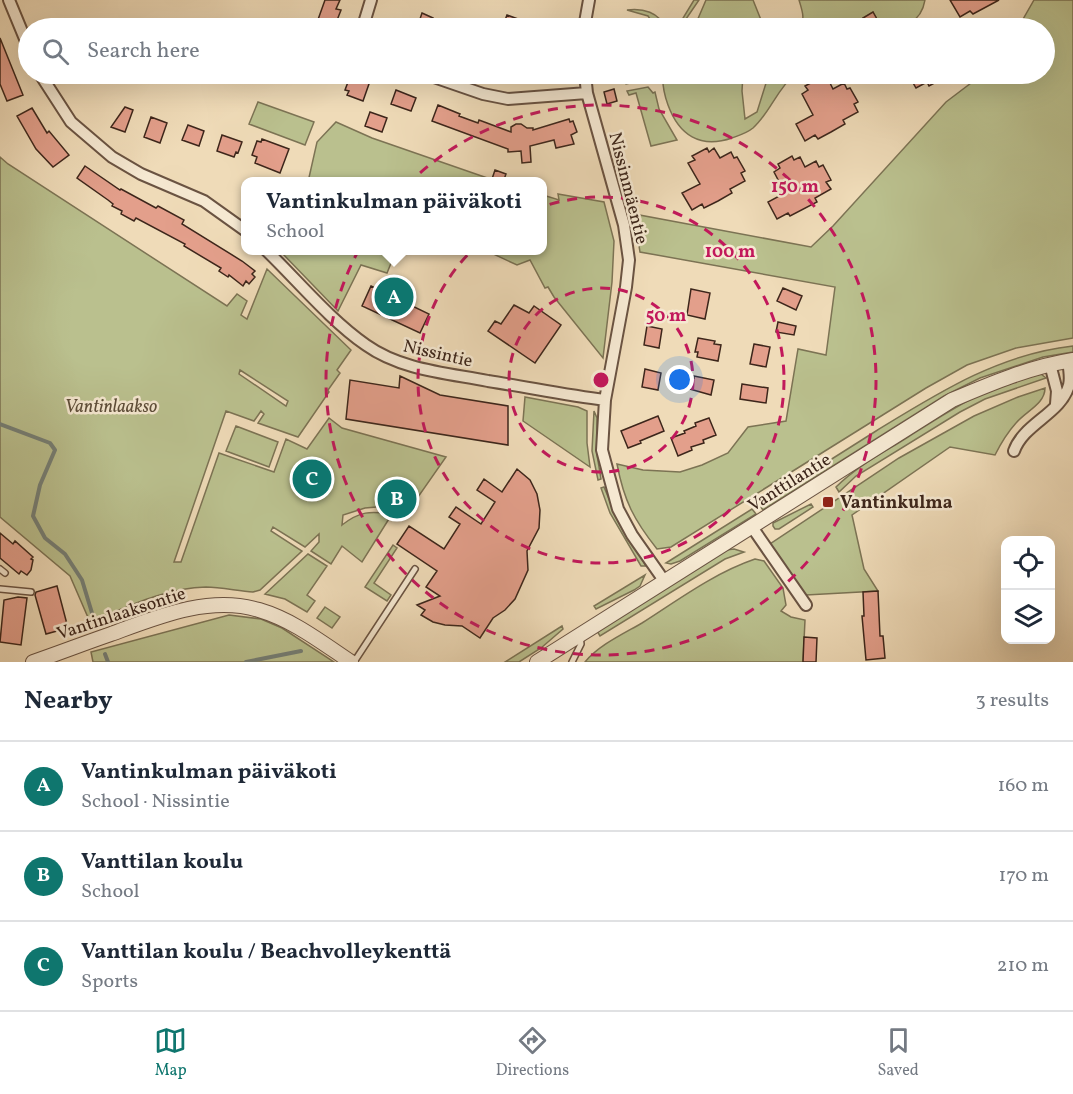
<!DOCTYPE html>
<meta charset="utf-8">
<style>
:root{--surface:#fff;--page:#f2f2f3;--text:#1f2937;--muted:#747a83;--line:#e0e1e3;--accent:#0f766e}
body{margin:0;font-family:Vollkorn,serif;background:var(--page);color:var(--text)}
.controls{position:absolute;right:18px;bottom:18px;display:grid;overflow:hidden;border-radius:12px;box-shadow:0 6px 24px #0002}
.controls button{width:54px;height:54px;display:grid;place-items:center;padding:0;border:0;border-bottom:2px solid var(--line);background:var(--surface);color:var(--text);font:30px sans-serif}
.you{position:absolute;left:680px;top:380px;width:21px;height:21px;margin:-15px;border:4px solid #fff;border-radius:50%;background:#1a73e8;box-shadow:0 0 0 9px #1a73e833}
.badge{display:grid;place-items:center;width:39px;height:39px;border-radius:50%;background:var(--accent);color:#fff;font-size:20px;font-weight:700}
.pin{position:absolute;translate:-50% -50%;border:3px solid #fff;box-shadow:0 2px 6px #0006}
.popup{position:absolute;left:241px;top:177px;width:306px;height:78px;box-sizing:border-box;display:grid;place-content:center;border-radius:12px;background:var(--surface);filter:drop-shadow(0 2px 4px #0005);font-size:20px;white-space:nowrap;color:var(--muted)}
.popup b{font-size:22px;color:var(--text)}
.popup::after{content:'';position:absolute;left:50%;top:100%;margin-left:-12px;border:12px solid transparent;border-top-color:var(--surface)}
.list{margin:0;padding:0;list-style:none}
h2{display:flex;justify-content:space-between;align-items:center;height:78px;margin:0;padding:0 24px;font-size:26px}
h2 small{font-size:20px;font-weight:400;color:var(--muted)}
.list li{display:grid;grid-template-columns:39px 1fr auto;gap:18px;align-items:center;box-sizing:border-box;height:90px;padding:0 24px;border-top:2px solid var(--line)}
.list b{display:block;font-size:22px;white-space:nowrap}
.list p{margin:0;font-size:20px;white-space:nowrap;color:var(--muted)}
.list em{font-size:20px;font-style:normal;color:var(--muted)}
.icon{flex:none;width:33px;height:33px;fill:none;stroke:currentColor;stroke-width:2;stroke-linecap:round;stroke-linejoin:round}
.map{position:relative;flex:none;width:1073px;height:662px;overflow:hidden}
.search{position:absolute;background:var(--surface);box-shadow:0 6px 24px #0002;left:18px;right:18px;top:18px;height:66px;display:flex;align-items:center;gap:15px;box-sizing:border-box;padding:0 21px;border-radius:33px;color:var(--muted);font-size:22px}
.sheet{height:348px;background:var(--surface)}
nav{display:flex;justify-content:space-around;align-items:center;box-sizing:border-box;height:84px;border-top:2px solid var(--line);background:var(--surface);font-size:16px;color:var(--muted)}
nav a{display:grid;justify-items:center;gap:3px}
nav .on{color:var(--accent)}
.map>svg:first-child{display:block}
.green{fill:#bac08e;stroke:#7c7354;stroke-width:1.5;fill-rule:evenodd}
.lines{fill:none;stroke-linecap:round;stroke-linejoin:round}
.stream{stroke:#757f76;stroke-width:4}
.building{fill:#e39f8b;stroke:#3d261b;stroke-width:1.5}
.service-casing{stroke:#6a5342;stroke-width:8}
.minor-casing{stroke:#6a5342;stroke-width:14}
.tertiary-casing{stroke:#6a5342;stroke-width:16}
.service{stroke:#f5e8d1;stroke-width:5}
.minor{stroke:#f5e8d1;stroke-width:10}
.tertiary{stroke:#f5e8d1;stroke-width:14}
.ring{fill:none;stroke:#c2185b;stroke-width:3;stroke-dasharray:10 8}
.poi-dot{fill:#8f2418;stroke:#f5e8d1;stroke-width:2}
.labels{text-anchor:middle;stroke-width:5;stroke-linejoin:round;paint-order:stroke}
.street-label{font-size:18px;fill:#3d261b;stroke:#f5e8d1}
.park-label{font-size:18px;font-style:italic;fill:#5c4c38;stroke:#f5e8d1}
.poi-label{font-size:18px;font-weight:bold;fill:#3d261b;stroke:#f5e8d1;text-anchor:start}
.centre{fill:#c2185b;stroke:#f5e8d1;stroke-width:3}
.ring-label{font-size:18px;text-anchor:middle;font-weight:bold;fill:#c2185b;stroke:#f5e8d1;stroke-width:5;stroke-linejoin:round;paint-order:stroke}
</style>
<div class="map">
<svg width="1073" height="662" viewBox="0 0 1073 662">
<rect width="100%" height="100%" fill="#efdbb8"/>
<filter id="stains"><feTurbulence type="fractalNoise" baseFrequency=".00333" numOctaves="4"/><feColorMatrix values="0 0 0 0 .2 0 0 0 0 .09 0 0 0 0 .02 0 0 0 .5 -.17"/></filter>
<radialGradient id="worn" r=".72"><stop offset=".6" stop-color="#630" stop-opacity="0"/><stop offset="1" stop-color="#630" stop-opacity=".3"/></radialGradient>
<path class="green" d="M694 0H699L686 19 688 28H677Z
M706 0H753L763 25 761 28H694Z
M799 0H925C921 24 903 28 882 28L873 12 863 18 869 28H799C806 20 802 10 799 0Z
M1034 0H1073V338L1016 348 967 365 926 388 671 547 657 549C634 520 624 501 617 464L643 470 680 472 702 465 728 453 748 427 786 421 798 349 826 355 835 287 640 252 634 214 811 247 833 226 946 102 983 74H1044V28H1018Z
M627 10C643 8 659 12 665 28H656L648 16Z
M618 74H655L649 79 626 84Z
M663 74H743L742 91 745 119 757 112 767 80 762 74H795C777 89 770 113 753 128 747 133 740 135 732 138 700 149 679 135 668 105 664 94 662 85 663 74Z
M648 87 653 93 655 92 659 109 677 140 651 146 636 93 629 95 627 91Z
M258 102 314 122 305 145 249 124Z
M336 122 372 138 496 181 308 182 317 142Z
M0 157 8 164 227 306 237 294 247 301 241 315 247 319 267 269 351 350 337 370 340 373 328 390 329 392 298 437 258 423 264 414 261 411 254 421 226 411 174 562H181L219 453 274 472 286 439 307 449 329 418 342 428 446 457 404 517 379 499 376 507 365 508 343 515 342 525C360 511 370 511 392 514L362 562 342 546 331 564 311 551 319 542V534L305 547 273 527 271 531 302 551 260 590 253 592C238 591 221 587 206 587 165 588 127 607 90 622L70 576 0 517ZM240 370 288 401 286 406 239 374Z
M558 194 604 202 614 241 612 282 603 358 554 297 548 287 545 288 530 260 517 265 487 251 542 250 543 195 559 200Z
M282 250H396V251L387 273 361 265 338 311 281 252Z
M1073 346V352L1043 357 980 378 944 396 763 510 759 505C798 480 837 456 876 431 938 393 999 354 1073 346Z
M1041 374 1046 378 985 399 960 412 856 476 839 492 836 487C857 466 883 453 908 437 949 411 992 382 1041 374Z
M1045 388C1045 404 1026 411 1016 423 1007 433 1001 443 995 455L950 447 852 515 864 569 878 591 806 595 767 546 899 458 974 416 1018 397Z
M525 397 578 407 587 411V443L590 467 523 421Z
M594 411 597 418V455L601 479 598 480 592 451Z
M236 426 278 442 269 467 226 451Z
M604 487 614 511 646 566H641L610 513 601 488Z
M811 504 813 507 779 529H775L773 526V523Z
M752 509 756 514 680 561 671 564 666 563Z
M393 545 397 548 374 583 391 595 387 601 365 587Z
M734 549 744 552 725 559 600 636 597 631 726 550Z
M308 554 327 566 307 595 315 601 307 612 285 599 265 594Z
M755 559 764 561 783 588 786 605 781 611 791 617 805 620 803 662H585C599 645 623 634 642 623 678 600 714 573 755 559Z
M645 575 640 586 634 590 596 609 594 606Z
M325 607 340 617 332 628 317 618Z
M229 615 261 619 282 628 334 662H93L91 652Z
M562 626 563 629 541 648 519 662H505Z"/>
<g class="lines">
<path class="stream" d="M0 424 50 443 55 450 40 485 33 516 45 538 65 554 82 580 92 613
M105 654 108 662
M246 662 301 651"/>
</g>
<path class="building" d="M325 0H340L336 9 341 10 334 28H315Z
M950 0H999L973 14 970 11 960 17Z
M873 12 882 28H869L863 18Z
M422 13 433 18 429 28H417Z
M507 15 518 19 514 28H502Z
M0 38 23 95 7 101 0 84Z
M351 74H360L366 76 365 78 370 81 363 101 347 95 349 91 345 90Z
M908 74H951L929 86 927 82 916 88Z
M820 78 822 82 828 79 833 89 844 83 847 89 850 88 858 102 854 104 858 112 843 120 845 124 831 132 818 139 815 135 805 141 796 124 813 115 802 94 808 90 805 86Z
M614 89 617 101 607 104 604 92Z
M396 90 416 98 411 111 391 104Z
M438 105 460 114 459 116 478 123 479 120 511 132V127L516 124H521L527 128H533V130L569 119 570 122 573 121 577 132 571 135 574 144 556 148 554 140 530 146 531 162 522 163 521 151 508 152V149L432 121Z
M125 107 133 110 125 132 111 127Z
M32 108 47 133 49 131 69 155 53 167 36 149 17 116Z
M370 112 387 118 382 132 365 126Z
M151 117 167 123 160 143 144 137Z
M188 125 204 131 199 146 182 140Z
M222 135 242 142 238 153 236 152 234 157 217 151Z
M262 139 289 149 280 173 255 163 257 157 252 155 257 141 261 142Z
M707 148 709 152 714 148 720 158 731 152 734 158 737 157 745 171 741 173 745 181 730 189 732 193 718 201 704 208 702 204 692 210 682 193 700 184 688 163 695 160 692 156Z
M792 156 794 160 800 157 805 167 816 161 819 167 823 165 831 180 826 182 831 189 815 198 817 202 790 216 788 213 777 219 768 202 785 193 774 172 780 168 778 164Z
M85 166 120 190 121 189 156 208 158 206 184 220 182 224 242 261 255 271 252 274 255 277 249 284 246 281 243 286 229 275 228 277 219 271 221 268 184 246 185 244 136 218 134 221 121 214 122 211 112 206 113 204 108 200 77 178Z
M495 170 506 174 503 182H491Z
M371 286 429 314 420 333 362 306Z
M783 288 802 296 796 310 777 301Z
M691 289 710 293 705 319 687 315Z
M514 305 529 313 534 306 561 325 535 363 488 331 495 321 501 324Z
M778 322 796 326 794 335 776 332Z
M647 326 662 329 659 348 644 345Z
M698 338 715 341 714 344 721 345 718 361 697 357 698 352H695Z
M754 344 770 347 766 367 750 364Z
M645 369 661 373 658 390 642 387Z
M400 376 440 395 508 406V445L346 419 350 380 399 388Z
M694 376 714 380 711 395 686 388 688 377 694 378Z
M742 384 768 388 766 403 740 399Z
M658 416 664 431 640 441 641 443 628 448 621 431Z
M709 418 716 435 703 440 704 443 691 447 692 450 678 456 671 438 685 433 684 431 696 426 695 423Z
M517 469 530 480 537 494 540 510 539 528 527 551 528 570 515 599 505 610 493 618 480 638 462 626 445 625 433 622 421 615 425 610 417 605 440 596 426 587 437 571 397 544 409 526 444 549 460 524 449 517 456 507 481 524 495 502 477 490 484 479 502 492Z
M0 533 13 544 15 541 33 557 31 559 33 560 31 570 27 575 21 571 19 574 0 558Z
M57 586 68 628 46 634 35 595 36 592Z
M878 591 880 636H883L885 658 866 660 862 616H864L863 592Z
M18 597 27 598 21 645 0 642 4 600Z
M804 637 817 638 816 662H803Z"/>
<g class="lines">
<g class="service-casing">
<path id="service" d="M0 569 5 573
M0 589 31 592
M354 662 415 569
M572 662 581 644 580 636"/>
</g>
<g class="minor-casing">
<path id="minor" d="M9 0 28 46
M364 28V23L371 0
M584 28 589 0
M40 74 71 122 112 157 141 174 204 201 246 231
M425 74 483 94 508 99 587 93
M585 74 587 93 624 225 629 260 626 287 605 400 602 450 618 509 632 535 665 582
M266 250C298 281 330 320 366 345 401 370 447 373 488 381 527 387 566 395 605 400
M1050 364 1057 391 1056 404
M1014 451C1024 423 1061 414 1069 385 1071 378 1069 368 1068 361
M752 527 806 605"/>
</g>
<g class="tertiary-casing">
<path id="tertiary" d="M33 662C59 653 85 643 111 634 157 617 209 595 259 610 293 620 321 642 351 662
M537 662 952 400C992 383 1030 367 1073 360"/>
</g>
<use href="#service" class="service"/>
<use href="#minor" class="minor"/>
<use href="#tertiary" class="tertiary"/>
</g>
<g class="ring">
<circle cx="601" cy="380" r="92"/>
<circle cx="601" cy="380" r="183"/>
<circle cx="601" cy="380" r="275"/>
</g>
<rect class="poi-dot" x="822" y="496" width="12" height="12" rx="3"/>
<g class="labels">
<g class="street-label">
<text transform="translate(629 188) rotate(76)" y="6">Nissinmäentie</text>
<text transform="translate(438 353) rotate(13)" y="6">Nissintie</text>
<text transform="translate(789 482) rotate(-32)" y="6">Vanttilantie</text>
<text transform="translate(121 613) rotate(-18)" y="6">Vantinlaaksontie</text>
</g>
<g class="park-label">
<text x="111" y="412">Vantinlaakso</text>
</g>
<g class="poi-label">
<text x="840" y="508">Vantinkulma</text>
</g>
</g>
<circle cx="601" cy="380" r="9" class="centre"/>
<g class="ring-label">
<text x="795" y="192">150 m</text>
<text x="730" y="257">100 m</text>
<text x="666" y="321">50 m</text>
</g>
<rect width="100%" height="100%" filter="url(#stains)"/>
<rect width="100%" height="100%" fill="url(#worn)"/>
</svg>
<div class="controls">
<button><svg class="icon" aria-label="locate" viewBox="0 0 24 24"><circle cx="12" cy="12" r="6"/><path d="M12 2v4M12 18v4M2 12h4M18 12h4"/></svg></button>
<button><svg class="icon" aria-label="layers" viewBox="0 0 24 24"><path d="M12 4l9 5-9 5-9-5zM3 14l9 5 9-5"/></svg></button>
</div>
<div class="you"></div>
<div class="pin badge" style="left:394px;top:297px">A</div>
<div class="popup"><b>Vantinkulman päiväkoti</b>School</div>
<div class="pin badge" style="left:397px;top:499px">B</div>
<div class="pin badge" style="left:312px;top:479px">C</div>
<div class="search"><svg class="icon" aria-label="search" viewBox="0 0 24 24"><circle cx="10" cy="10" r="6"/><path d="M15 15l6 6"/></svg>Search here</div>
</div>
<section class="sheet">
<h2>Nearby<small>3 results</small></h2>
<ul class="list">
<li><span class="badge">A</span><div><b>Vantinkulman päiväkoti</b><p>School · Nissintie</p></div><em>160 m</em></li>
<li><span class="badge">B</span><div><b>Vanttilan koulu</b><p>School</p></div><em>170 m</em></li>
<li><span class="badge">C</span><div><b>Vanttilan koulu / Beachvolleykenttä</b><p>Sports</p></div><em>210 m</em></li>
</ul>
</section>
<nav>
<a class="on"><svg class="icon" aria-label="map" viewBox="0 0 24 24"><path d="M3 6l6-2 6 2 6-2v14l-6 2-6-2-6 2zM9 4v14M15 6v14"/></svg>Map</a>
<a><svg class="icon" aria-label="directions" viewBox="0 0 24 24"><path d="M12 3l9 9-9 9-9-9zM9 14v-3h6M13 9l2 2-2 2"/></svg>Directions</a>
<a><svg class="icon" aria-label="saved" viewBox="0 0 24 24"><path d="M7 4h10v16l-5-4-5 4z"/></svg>Saved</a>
</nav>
